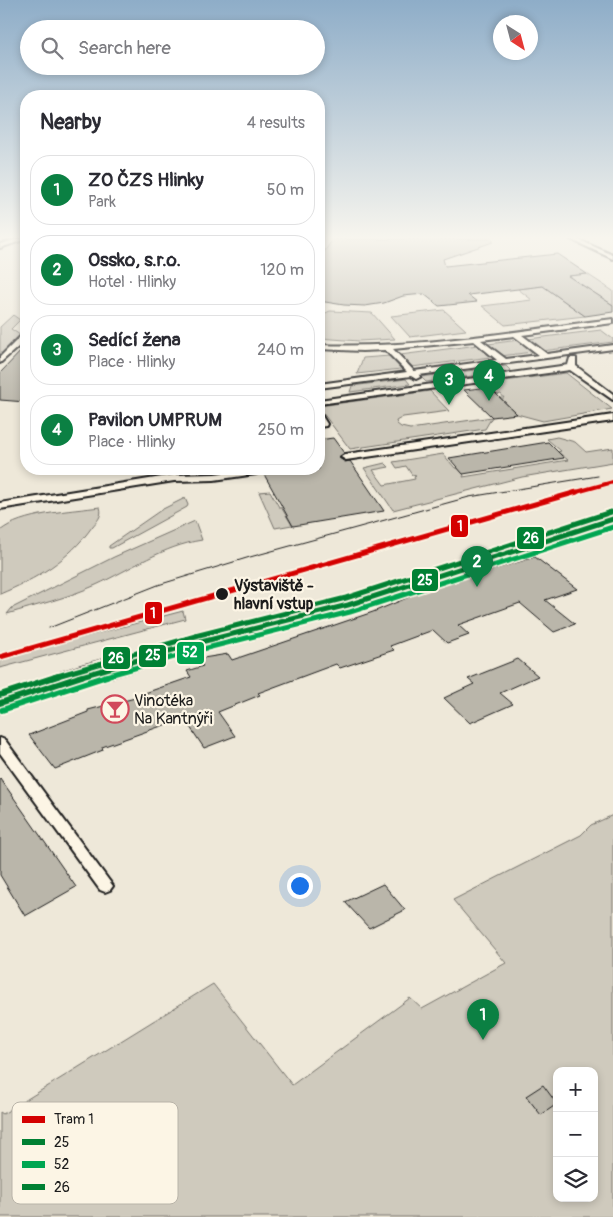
<!DOCTYPE html>
<meta charset="utf-8">
<style>
:root{--surface:#fff;--page:#f2f2f3;--text:#2b2b33;--muted:#7c7c81;--line:#e1e1e2;--accent:#0b8043}
body{margin:0;font-family:Pangolin,sans-serif;background:var(--page);color:var(--text)}
.controls{position:absolute;right:15px;bottom:15px;display:grid;overflow:hidden;border-radius:10px;box-shadow:0 2px 8px #0003}
.controls button{width:45px;height:45px;display:grid;place-items:center;padding:0;border:0;border-bottom:1px solid var(--line);background:var(--surface);color:var(--text);font:25px sans-serif}
.compass{position:absolute;left:493px;top:15px;width:45px;height:45px;border-radius:50%;background:var(--surface);box-shadow:0 2px 8px #0003;rotate:144deg}
.you{position:absolute;left:299px;top:885px;width:18px;height:18px;margin:-12px;border:4px solid #fff;border-radius:50%;background:#1a73e8;box-shadow:0 0 0 8px #1a73e833}
.badge{display:grid;place-items:center;width:32px;height:32px;border-radius:50%;background:var(--accent);color:#fff;font-size:16px;font-weight:700}
.pin{position:absolute;translate:-50% -41px;filter:drop-shadow(0 1px 2px #0008)}
.pin::after{content:'';position:absolute;top:26px;width:18px;height:15px;background:inherit;clip-path:polygon(0 0,100% 0,50% 100%)}
.list{margin:0;padding:0;list-style:none}
h2{display:flex;justify-content:space-between;align-items:center;height:65px;margin:0;padding:0 20px;font-size:21px}
h2 small{font-size:16px;font-weight:400;color:var(--muted)}
.list li{display:grid;grid-template-columns:32px 1fr auto;gap:15px;align-items:center;box-sizing:border-box;height:70px;margin:0 10px 10px;padding:0 10px;border:1px solid var(--line);border-radius:20px}
.list b{display:block;font-size:19px;white-space:nowrap}
.list p{margin:0;font-size:16px;white-space:nowrap;color:var(--muted)}
.list em{font-size:16px;font-style:normal;color:var(--muted)}
.icon{flex:none;width:28px;height:28px;fill:none;stroke:currentColor;stroke-width:2;stroke-linecap:round;stroke-linejoin:round}
.map{position:relative;flex:none;width:613px;height:1217px;overflow:hidden}
.search{position:absolute;background:var(--surface);box-shadow:0 2px 8px #0003;left:20px;top:20px;width:305px;height:55px;display:flex;align-items:center;gap:12px;box-sizing:border-box;padding:0 18px;border-radius:28px;color:var(--muted);font-size:19px}
.panel{position:absolute;background:var(--surface);box-shadow:0 2px 8px #0003;left:20px;top:90px;width:305px;height:385px;border-radius:20px}
.map>svg:first-child{display:block}
.green{fill:#cfcabd;stroke:#76736c;fill-rule:evenodd}
.building{fill:#bab6aa;stroke:#1c1c1c}
.lines{fill:none;stroke-linecap:round;stroke-linejoin:round}
.service-casing{stroke:#1c1c1c;stroke-width:4}
.tertiary-casing{stroke:#1c1c1c;stroke-width:3}
.service{fill:#fcf5e5;fill-rule:evenodd}
.tertiary{fill:#fcf5e5;fill-rule:evenodd}
.tram{stroke:#1c1c1c;stroke-width:1}
.bus-1-far1-casing{stroke:#fcf5e5;stroke-width:9}
.bus-1-casing{stroke:#fcf5e5;stroke-width:10}
.bus-2-far1-casing{stroke:#fcf5e5;stroke-width:9}
.bus-2-casing{stroke:#fcf5e5;stroke-width:10}
.bus-3-far1-casing{stroke:#fcf5e5;stroke-width:9}
.bus-3-casing{stroke:#fcf5e5;stroke-width:10}
.bus-1-far1{stroke:#008033;stroke-width:5}
.bus-1{stroke:#008033;stroke-width:6}
.bus-2-far1{stroke:#00a651;stroke-width:5}
.bus-2{stroke:#00a651;stroke-width:6}
.bus-3-far1{stroke:#008033;stroke-width:5}
.bus-3{stroke:#008033;stroke-width:6}
.tram-1-far1-casing{stroke:#fcf5e5;stroke-width:6}
.tram-1-casing{stroke:#fcf5e5;stroke-width:9}
.tram-1-far1{stroke:#d40000;stroke-width:4}
.tram-1{stroke:#d40000;stroke-width:5}
.stop-dot{fill:#1c1c1c;stroke:#fcf5e5;stroke-width:2}
.labels{text-anchor:middle;stroke-width:4.5;stroke-linejoin:round;paint-order:stroke}
.stop-label{font-size:16px;font-weight:bold;fill:#1c1c1c;stroke:#fcf5e5;text-anchor:start}
.poi-label{font-size:16px;fill:#1c1c1c;stroke:#fcf5e5;text-anchor:start}
.key{fill:#fcf5e5;stroke:#b9b4a9;stroke-width:1}
.key-label{font-size:14px;fill:#1c1c1c}
.line-badge{stroke:#fcf5e5;stroke-width:2}
.badge-label{font-size:14px;text-anchor:middle;font-weight:bold;fill:#fff}
</style>
<div class="map">
<svg width="613" height="1217" viewBox="0 0 613 1217">
<rect width="100%" height="100%" fill="#eee8d9"/>
<filter id="ink" filterUnits="userSpaceOnUse"><feTurbulence type="fractalNoise" baseFrequency=".02" numOctaves="2"/><feDisplacementMap in="SourceGraphic" scale="10" xChannelSelector="R" yChannelSelector="G"/><feConvolveMatrix kernelMatrix="1 2 1 2 8 2 1 2 1" color-interpolation-filters="sRGB"/></filter>
<g filter="url(#ink)">
<path class="green" d="M587 274 613 291V305L568 276Z
M543 286 585 316 505 325 482 306 532 300 518 289Z
M444 310 466 330 410 337 391 316Z
M330 311 372 313 395 339 359 341 319 338V316Z
M13 315 20 320 11 329 20 335 0 355V327Z
M601 330 613 339V342L542 351 528 339Z
M519 340 532 352 501 356 488 344Z
M478 345 491 357 412 367 400 355Z
M390 356 401 369 357 374 363 358Z
M506 366 511 371 426 382 421 377Z
M566 373 612 409 543 421 517 414 501 398H504L501 394 497 395 490 387 492 386 489 383Z
M406 379 410 384 350 392 352 386Z
M430 391 449 411 403 417 396 421 397 424 401 427 410 429 492 417 485 429 350 449 319 408V406Z
M557 437 575 442 586 452 613 448V462L522 477 393 510 364 468 385 463 389 467 373 470 384 485 415 479 414 477 416 476 412 475 406 466 397 468 393 462 443 454 455 468H458L464 475 463 477 568 460 558 452 561 451 547 439Z
M270 491 279 507H281L292 525 275 528 259 492Z
M185 498 188 505 187 507 112 548H109V546L161 510Z
M100 507C103 516 97 521 92 527 69 560 36 579 0 594V531C21 513 71 511 100 507Z
M195 521 202 540C163 546 131 569 96 585 67 598 37 605 7 614L12 608 114 557Z
M183 611 185 619 0 668V659Z
M613 815V1217H0V1112L3 1114 213 984 292 1085 410 998 422 1009 506 963 453 900 581 835 591 825ZM557 1071H594V1198H557Z"/>
<path class="building" d="M333 239H493V242L443 259 445 266 557 254 587 274 568 276 613 305V312L585 316 543 286 468 295 477 302 439 306 424 294 403 296 384 303 365 306 344 305 319 301V252H324Z
M26 346V402L0 400V373Z
M489 387 497 395 517 414 492 417 464 390Z
M333 438 344 453 339 458 345 462 350 461 384 511 293 526 261 469H319V440Z
M548 442 564 458 463 474 449 458Z
M535 557 577 589 545 600 575 624 554 632 520 603 458 625 469 635 447 643 433 630 390 646 394 650 340 668 336 664 258 693 260 695 218 712 235 736 204 748 184 718 102 747 103 750 55 769 29 735 88 712V710L143 696 142 694 191 677 187 671 203 666 197 659 228 654 232 660 373 612 424 591Z
M518 659 538 676 500 693 513 704 470 723 444 698 474 684 468 679Z
M0 778 76 887 25 916 0 875Z
M383 884 405 910 369 928 345 902Z
M543 1085 557 1104 541 1115 526 1096Z"/>
<g class="lines">
<g class="service-casing">
<path id="service" d="M18 239H26L0 248V244Z
M570 239H577L613 255V259Z
M613 319V323L522 335 547 354 613 345V349L419 375 420 377 416 379 411 376 319 388V384L407 372 385 350 362 351 319 349V345C417 349 515 331 613 319ZM514 336 539 355 506 359 481 340ZM474 341 497 360 414 371 393 349Z
M23 334H26V340L0 363V357Z
M570 358H576V366L613 394V400L570 370 319 404V400L568 365Z
M319 415 322 416 327 424 326 426 319 427Z
M613 415V421L346 460 341 457 346 454Z
M252 469H259L261 471 256 474 214 480 174 481 0 509V503L174 475 214 474Z
M0 738 5 740 110 882 113 886 110 890 105 892 100 890 0 753Z"/>
</g>
<g class="tertiary-casing">
<path id="tertiary" d="M613 512V527L358 611 210 649 105 679 0 713V692L83 665 191 636 339 599Z"/>
</g>
<use href="#service" class="service"/>
<use href="#tertiary" class="tertiary"/>
<path class="tram" d="M49 628 158 585 250 557 469 497 598 476"/>
<g class="bus-1-far1-casing">
<path id="bus-1-far1" d="M78 677 201 642 348 605 613 519"/>
</g>
<g class="bus-1-casing">
<path id="bus-1" d="M0 703 82 676"/>
</g>
<g class="bus-2-far1-casing">
<path id="bus-2-far1" d="M102 677 203 649 350 612 613 527"/>
</g>
<g class="bus-2-casing">
<path id="bus-2" d="M2 710 107 676"/>
</g>
<g class="bus-3-far1-casing">
<path id="bus-3-far1" d="M54 677 199 635 346 598 611 512"/>
</g>
<g class="bus-3-casing">
<path id="bus-3" d="M0 695 58 676"/>
</g>
<use href="#bus-1-far1" class="bus-1-far1"/>
<use href="#bus-1" class="bus-1"/>
<use href="#bus-2-far1" class="bus-2-far1"/>
<use href="#bus-2" class="bus-2"/>
<use href="#bus-3-far1" class="bus-3-far1"/>
<use href="#bus-3" class="bus-3"/>
<g class="tram-1-far1-casing">
<path id="tram-1-far1" d="M573 493 613 482"/>
</g>
<g class="tram-1-casing">
<path id="tram-1" d="M0 657 577 492"/>
</g>
<use href="#tram-1-far1" class="tram-1-far1"/>
<use href="#tram-1" class="tram-1"/>
</g>
</g>
<linearGradient id="sky" x2="0" y2="1"><stop stop-color="#8eadc8"/><stop offset="0.58" stop-color="#f7f5ee"/><stop offset="1" stop-color="#f7f5ee" stop-opacity="0"/></linearGradient>
<rect width="613" height="409" fill="url(#sky)"/>
<defs>
<g id="bar-ring" transform="scale(1.4375)"><circle r="9.5" fill="#fcf5e5" stroke="#d1495b" stroke-width="1.5"/><path d="M-6-5H6L.8 .8V4.5H3.5V6h-7V4.5H-.8V.8Z" fill="#d1495b"/></g>
</defs>
<g fill-rule="evenodd">
<use href="#bar-ring" x="115" y="709"/>
</g>
<circle class="stop-dot" cx="222" cy="594" r="7"/>
<g class="labels">
<g class="stop-label">
<text x="234" y="591">Výstaviště -<tspan x="234" dy="18">hlavní vstup</tspan></text>
</g>
<g class="poi-label">
<text x="134" y="706">Vinotéka<tspan x="134" dy="18">Na Kantnýři</tspan></text>
</g>
</g>
<rect x="12" y="1102" width="166" height="102" rx="8" class="key"/>
<rect x="22" y="1116" width="23" height="7" fill="#d40000"/>
<rect x="22" y="1139" width="23" height="6" fill="#008033"/>
<rect x="22" y="1161" width="23" height="7" fill="#00a651"/>
<rect x="22" y="1184" width="23" height="6" fill="#008033"/>
<g class="key-label">
<text x="54" y="1124">Tram 1</text>
<text x="54" y="1147">25</text>
<text x="54" y="1169">52</text>
<text x="54" y="1192">26</text>
</g>
<g class="line-badge">
<rect x="450" y="514" width="19" height="24" rx="5" fill="#d40000"/>
<rect x="516" y="526" width="29" height="24" rx="5" fill="#008033"/>
<rect x="411" y="568" width="28" height="24" rx="5" fill="#008033"/>
<rect x="144" y="601" width="19" height="24" rx="5" fill="#d40000"/>
<rect x="176" y="641" width="29" height="24" rx="5" fill="#00a651"/>
<rect x="138" y="644" width="29" height="24" rx="5" fill="#008033"/>
<rect x="102" y="646" width="29" height="24" rx="5" fill="#008033"/>
</g>
<g class="badge-label">
<text x="460" y="531">1</text>
<text x="531" y="543">26</text>
<text x="425" y="585">25</text>
<text x="153" y="618">1</text>
<text x="190" y="657">52</text>
<text x="153" y="660">25</text>
<text x="116" y="663">26</text>
</g>
</svg>
<div class="controls">
<button>+</button>
<button>−</button>
<button><svg class="icon" aria-label="layers" viewBox="0 0 24 24"><path d="M12 4l9 5-9 5-9-5zM3 14l9 5 9-5"/></svg></button>
</div>
<svg class="compass" viewBox="-18 -18 36 36"><path d="M0-13l5 13h-10z" fill="#e53935"/><path d="M0 13l5-13h-10z" fill="#7c7c81"/></svg>
<div class="you"></div>
<div class="pin badge" style="left:483px;top:1040px">1</div>
<div class="pin badge" style="left:477px;top:587px">2</div>
<div class="pin badge" style="left:449px;top:405px">3</div>
<div class="pin badge" style="left:489px;top:401px">4</div>
<div class="search"><svg class="icon" aria-label="search" viewBox="0 0 24 24"><circle cx="10" cy="10" r="6"/><path d="M15 15l6 6"/></svg>Search here</div>
<section class="panel">
<h2>Nearby<small>4 results</small></h2>
<ul class="list">
<li><span class="badge">1</span><div><b>ZO ČZS Hlinky</b><p>Park</p></div><em>50 m</em></li>
<li><span class="badge">2</span><div><b>Ossko, s.r.o.</b><p>Hotel · Hlinky</p></div><em>120 m</em></li>
<li><span class="badge">3</span><div><b>Sedící žena</b><p>Place · Hlinky</p></div><em>240 m</em></li>
<li><span class="badge">4</span><div><b>Pavilon UMPRUM</b><p>Place · Hlinky</p></div><em>250 m</em></li>
</ul>
</section>
</div>
